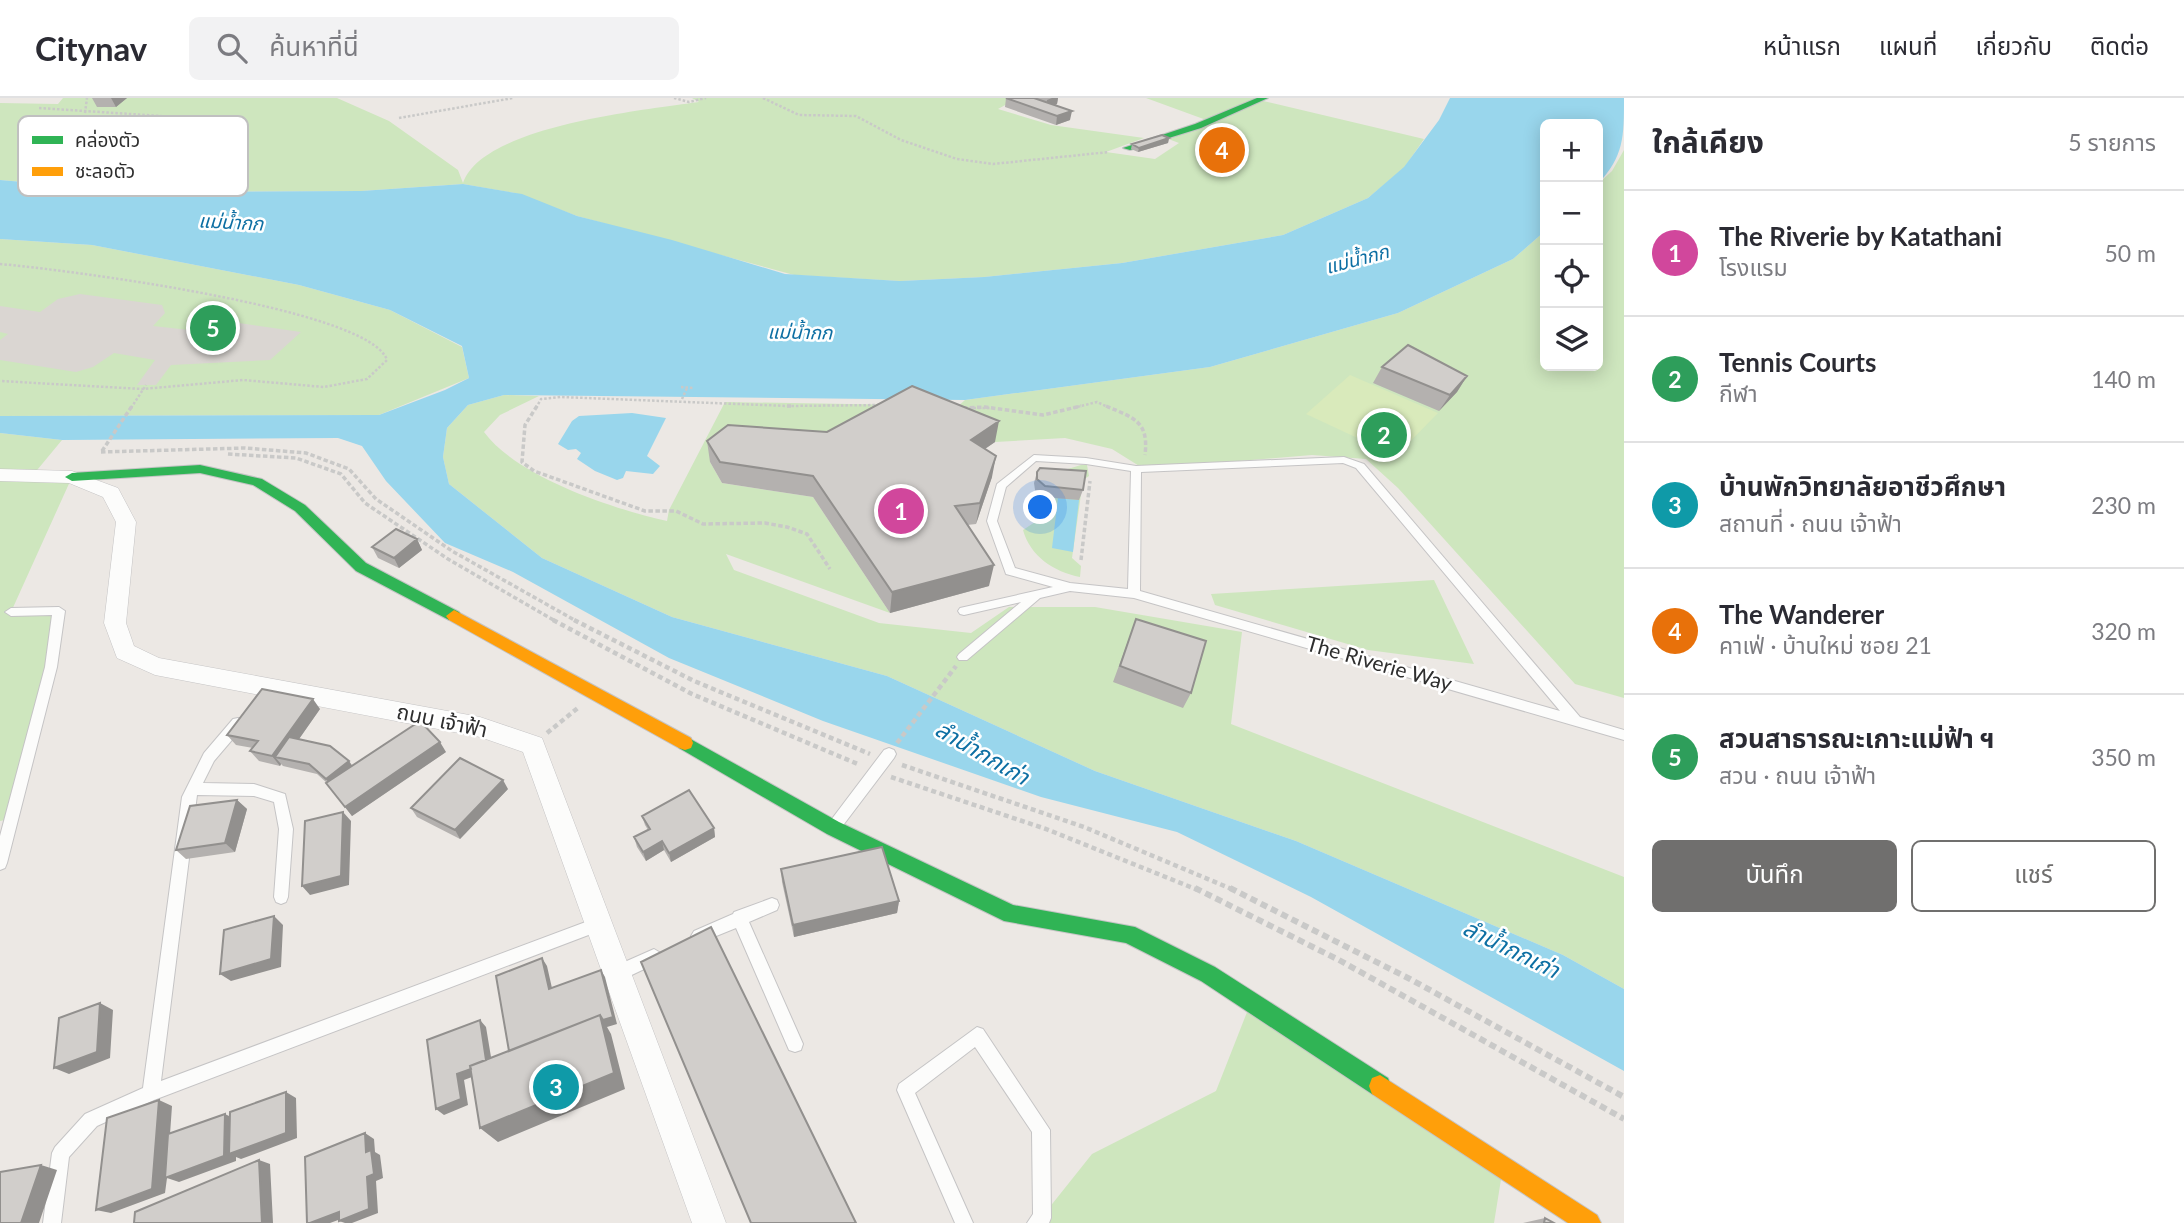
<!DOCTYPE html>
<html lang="th">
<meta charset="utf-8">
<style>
:root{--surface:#fff;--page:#f2f2f3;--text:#2b2b33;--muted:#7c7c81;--line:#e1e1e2;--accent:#706f6e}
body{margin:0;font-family:Lato,"Noto Sans Thai",sans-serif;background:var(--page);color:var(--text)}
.controls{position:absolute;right:21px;top:21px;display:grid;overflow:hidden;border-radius:10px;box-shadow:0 4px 18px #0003}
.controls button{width:63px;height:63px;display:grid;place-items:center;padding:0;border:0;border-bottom:2px solid var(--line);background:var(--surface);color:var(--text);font:35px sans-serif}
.you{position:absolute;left:1041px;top:410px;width:24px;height:24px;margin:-18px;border:5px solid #fff;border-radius:50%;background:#1a73e8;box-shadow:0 0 0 10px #1a73e833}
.badge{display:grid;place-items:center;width:46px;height:46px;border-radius:50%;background:var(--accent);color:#fff;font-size:23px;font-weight:700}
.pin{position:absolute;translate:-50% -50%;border:4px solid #fff;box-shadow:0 2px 7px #0006}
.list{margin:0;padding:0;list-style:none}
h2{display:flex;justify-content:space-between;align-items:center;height:91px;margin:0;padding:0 28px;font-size:30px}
h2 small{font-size:23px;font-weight:400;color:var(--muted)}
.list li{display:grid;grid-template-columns:46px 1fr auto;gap:21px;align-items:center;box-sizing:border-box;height:126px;padding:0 28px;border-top:2px solid var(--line)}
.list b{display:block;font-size:26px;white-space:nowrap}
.list p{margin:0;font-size:23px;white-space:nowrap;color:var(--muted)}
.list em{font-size:23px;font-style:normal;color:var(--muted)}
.actions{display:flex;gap:14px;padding:21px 28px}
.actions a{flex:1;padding:16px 0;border:2px solid var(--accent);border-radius:10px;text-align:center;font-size:24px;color:var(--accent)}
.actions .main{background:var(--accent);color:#fff}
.icon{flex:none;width:38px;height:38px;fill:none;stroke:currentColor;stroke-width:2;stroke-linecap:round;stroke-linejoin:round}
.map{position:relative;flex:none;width:1624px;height:1125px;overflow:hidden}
header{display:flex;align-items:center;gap:42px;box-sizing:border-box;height:98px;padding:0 35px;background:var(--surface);border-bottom:2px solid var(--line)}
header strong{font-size:33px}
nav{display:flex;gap:38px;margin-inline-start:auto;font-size:24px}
.search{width:490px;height:63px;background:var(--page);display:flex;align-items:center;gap:18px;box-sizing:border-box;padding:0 24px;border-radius:10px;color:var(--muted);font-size:26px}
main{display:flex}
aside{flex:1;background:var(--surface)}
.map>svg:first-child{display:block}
.green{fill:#cee6be}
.pitch{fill:#d9eabb}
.plaza{fill:#dad6d2}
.water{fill:#99d6ec}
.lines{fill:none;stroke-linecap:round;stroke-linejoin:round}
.lane-casing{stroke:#c5c4c5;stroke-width:2}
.street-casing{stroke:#c5c4c5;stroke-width:1}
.fast-casing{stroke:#c5c4c5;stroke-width:2}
.slow-casing{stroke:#c5c4c5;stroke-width:2}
.path-far3{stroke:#c9c9c8;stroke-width:2.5;stroke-dasharray:2.5 2;stroke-linecap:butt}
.path-far2{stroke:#c9c9c8;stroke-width:3.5;stroke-dasharray:4.5 2.5;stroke-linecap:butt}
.path-far1{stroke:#c9c9c8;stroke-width:4.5;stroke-dasharray:5 3.5;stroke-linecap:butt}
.path{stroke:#c9c9c8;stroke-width:6;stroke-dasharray:7 4.5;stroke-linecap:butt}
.lane{fill:#fcfcfb;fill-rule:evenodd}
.street{fill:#fcfcfb;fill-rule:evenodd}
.fast{fill:#30b455;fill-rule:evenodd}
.slow{fill:#ff9f0a;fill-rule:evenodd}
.wall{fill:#b4b1af}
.shaded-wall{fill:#92908e}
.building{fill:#d1cecb;stroke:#92908e;stroke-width:2}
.labels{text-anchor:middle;stroke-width:5;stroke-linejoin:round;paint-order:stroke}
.far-water-label{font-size:19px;font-style:italic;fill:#0d6fa3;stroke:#fff}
.street-label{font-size:21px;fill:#2e2e2e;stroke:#fff}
.water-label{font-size:23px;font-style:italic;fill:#0d6fa3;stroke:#fff}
.key{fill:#fff;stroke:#c0c0c0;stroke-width:2}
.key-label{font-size:19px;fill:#2e2e2e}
</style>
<header>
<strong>Citynav</strong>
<div class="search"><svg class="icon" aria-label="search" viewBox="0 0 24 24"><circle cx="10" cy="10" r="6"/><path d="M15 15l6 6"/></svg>ค้นหาที่นี่</div>
<nav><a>หน้าแรก</a><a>แผนที่</a><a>เกี่ยวกับ</a><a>ติดต่อ</a></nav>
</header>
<main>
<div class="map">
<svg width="1624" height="1125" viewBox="0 0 1624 1125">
<rect width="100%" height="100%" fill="#ece8e4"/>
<path class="green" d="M63 0H337L389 23 458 72 463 85C482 28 644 12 699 4L692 0H1018L998 11 1051 27 1144 40 1106 54 1155 61 1179 45 1163 39 1209 23 1146 0H1263L1259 2 1424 41 1404 70 1368 100 1283 137 1122 165 984 179 900 183 794 177 577 118 515 95 463 86 361 93 140 94 0 82V5L58 6Z
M1624 52V600L1575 586 1398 390 1366 361 1312 357 1144 371 1112 351 1065 340 995 344 956 310 965 302 1210 269 1398 215 1513 161 1545 133V268H1598V86L1612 73Z
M0 141 92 147 299 187 390 212 462 249 469 280 379 317 0 318Z
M504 297 539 298 500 317 484 334C517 379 613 411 667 423L669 412 725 304 908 307 826 355 710 364 722 385 813 399 890 515 726 456 734 472 879 525 971 535 1009 509H1095L1242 534 1231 626 1624 779V891L1563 857 1296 743 1095 673 887 578 672 519 542 460 449 386 443 359 447 330 468 307Z
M0 335 62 342 33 377 72 379 11 514 59 513 10 721 0 723Z
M1081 367H1087L1089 378 1083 382 1072 460 1081 468 1080 479C1054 474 1030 458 1023 432L1041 420 1045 402 1036 391 1048 377Z
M1434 482 1474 566 1368 552 1215 507 1211 496Z
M1251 904 1503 1069 1494 1125H1037L1092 1056 1216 993Z"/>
<path class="pitch" d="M1350 277 1438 315 1396 358 1306 316Z"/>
<path class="plaza" d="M80 196 162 207 165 215 153 228 189 232 205 220 301 234 270 262 171 267 156 287H137L155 262 114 255 93 269 76 274 0 262V242L8 236 0 234V208L40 214 58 201Z"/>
<path class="water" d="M1450 0H1624C1624 39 1624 58 1598 86V26H1545V133L1513 161 1398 215 1210 269 965 302 504 297 468 307 447 330 443 359 449 386 542 460 672 519 887 578 1095 673 1296 743 1563 857 1624 891V973L1311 799 1177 734 1041 699 823 623 669 560 513 474 445 445 386 383 362 348 338 340 62 342 0 335V318L379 317 445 292 469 280 462 248 390 212 299 187 92 147 0 141V82L140 94 361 93 463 86 522 96 577 118 672 142 785 176 900 183 984 179 1122 165 1283 137 1368 100 1404 69 1439 22Z
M632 315 666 320 647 358 660 368 653 376 626 373 623 380 617 382 595 373 577 361 581 355 576 351 568 352 558 346 572 323 579 318Z
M1058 400 1079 402 1073 454 1052 450Z"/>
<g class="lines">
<g class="lane-casing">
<path id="lane" d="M1034 357 1086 360 1136 368 1344 359 1364 366 1580 619 1624 632V642L1134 500 1070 493 1040 500 967 562H959L957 559 959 556 1021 504 964 517 960 516 958 513 960 510 1053 489 1006 476 987 423 997 386ZM1036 363 1086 366 1131 373 1128 491 1070 485 1015 470 997 423 1006 389ZM1343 365 1356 370 1560 613 1140 493 1141 374Z
M59 509 65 513 57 569 7 765 5 770 0 772V738L45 569 52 517 11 518 5 514 11 510Z
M238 620 243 621 244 625 243 629 214 663 203 685 254 686 285 696 293 731 288 799 286 804 281 806 276 804 274 799 279 731 274 704 254 698 197 697 161 983 599 819 604 821 607 826 604 831 599 833 154 1002 97 1028 69 1059 61 1125H43L52 1055 55 1049 85 1016 143 990 182 699 204 655 233 621Z
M889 650 894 652 896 656 894 660 838 734 833 736 828 734 826 730 828 726 884 652Z
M772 800 777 802 779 807 777 812 749 824 803 946 801 952 795 954 789 952 736 830 699 845 694 843 691 838 694 833 733 816 734 814Z
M654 851 659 854 662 859 659 864 617 884 611 882 609 876 611 870Z
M977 929 983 931 1050 1032 1051 1120 1049 1125H1027L1033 1116 1032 1034 975 949 915 995 973 1125H955L897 992 899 986Z"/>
</g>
<g class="street-casing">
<path id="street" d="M0 371 72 373 118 390 136 424 126 525 134 548 159 560 480 619 542 640 726 1125H692L523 654 480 639 155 577 117 560 104 525 116 424 103 399 69 385 0 383Z"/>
</g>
<g class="fast-casing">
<path id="fast" d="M1257 0H1268L1201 30 1130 52 1123 50 1195 26Z
M200 367 262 381 305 407 366 465 459 514 462 518 459 522H449L356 473 295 413 253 387 200 375 72 383 65 379 72 375Z
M685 638 839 724 1013 807 1135 829 1215 869 1388 980 1391 988 1388 996 1380 999 1372 996 1201 883 1126 845 1004 823 827 736 679 650 677 645 679 640Z"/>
</g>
<g class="slow-casing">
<path id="slow" d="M454 512 691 640 693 645 691 650 685 652 679 650 449 522 446 518Z
M1380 977 1597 1117 1601 1125H1568L1372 996 1369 988 1372 980Z"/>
</g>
<path class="path-far3" d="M674 0 689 4 706 0
M763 0 799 17 856 18 901 42 957 61 993 66 1109 54
M39 10 191 20 241 31
M85 15 87 0
M399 20 513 0
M0 166C59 171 370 210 387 262L367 281 324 289 243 282 143 291 0 283
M681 289 693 290
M682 301 687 290
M131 310 146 287
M536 310 541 301 561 299 788 308 881 307
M969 310H990
M1073 310 1097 304 1110 310"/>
<path class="path-far2" d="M537 308 525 327 522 364 534 373 645 413H676L703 426 765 425 787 429 807 436 830 471
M787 308H791
M1106 308C1134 320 1149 323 1145 357
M963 310 985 309 1043 317 1081 308
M102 353 132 308
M101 354 245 350 306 355 349 371 376 401 452 453 578 524
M228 356 296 360 341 376 365 405 448 461 557 524
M1081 462 1090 383"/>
<path class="path-far1" d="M553 522 692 596 860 667
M574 522 694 583 870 656
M547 635 579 609
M897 645 956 568
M902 667 1084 729 1234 792
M891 679 1046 731 1198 792"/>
<path class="path" d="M1195 790 1339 862 1624 1021
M1230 790 1410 881 1624 999"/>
<use href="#lane" class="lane"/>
<use href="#street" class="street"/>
<use href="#fast" class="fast"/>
<use href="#slow" class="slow"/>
</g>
<path class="wall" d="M92 0H127L116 9H97Z
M1006 0H1058L1057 6 1055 7 1070 22 1056 27 1005 9Z
M1169 40 1168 45 1138 54 1131 51 1132 46Z
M1382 269 1467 278 1457 294 1439 313 1373 285Z
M827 334 995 344 985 351 992 379 976 426 967 427 989 488 890 515 813 399 722 385 710 364 707 343Z
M1037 374 1083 392 1079 402 1042 399 1035 392 1034 385Z
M417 441 422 452 399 470 378 460 372 449Z
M1136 521 1191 595 1183 610 1113 584Z
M320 611 299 641 352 668 446 654 352 718 326 685H327L317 676 283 668 281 666 280 668 259 663 250 653 253 650 236 647 227 637Z
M508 691 460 741 417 719 411 710Z
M237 702 247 711 235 754 186 761 176 752Z
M642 718 714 730 715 739 671 764 664 752 646 763 637 749 634 739 648 732 645 727Z
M781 771 899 803 897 815 794 839 782 784Z
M1545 1120 1554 1125H1523Z"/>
<path class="shaded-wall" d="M111 0H127L116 9Z
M1052 0H1058L1057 6 1046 11 1047 2Z
M1072 13 1070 22 1056 27 1057 18Z
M1169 40 1168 45 1138 54 1139 50Z
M1467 278 1457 294 1439 313 1450 297Z
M999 323 995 344 967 363 971 342Z
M996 358 992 379 976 426 980 405Z
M417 441 422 452 399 470 394 460Z
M994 467 989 488 890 515 892 494Z
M313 601 320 611 285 661 275 659 281 666 280 668 272 658Z
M440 644 446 654 352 718 345 709Z
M349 663 356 673 334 691 326 681Z
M503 682 508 691 460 741 455 732Z
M237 702 247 711 235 754 225 745Z
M343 714 351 723 349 787 310 797 302 788Z
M714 730 715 739 671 764 669 755Z
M662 743 664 752 646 763 643 754Z
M899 803 897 815 794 839 793 827Z
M274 818 283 827 281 869 231 883 220 876Z
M542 860 547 868 554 899 549 891Z
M601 872 605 879 617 926 607 929 611 936 625 991 498 1044 480 1030Z
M100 905 113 912 110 960 69 976 54 970Z
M480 922 486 929 493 971 464 982 468 1007 444 1017 436 1011 457 976Z
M286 994 296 1000 297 1040 241 1061 236 1059V1063L179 1084 167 1080 165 1095 111 1115 96 1112 159 1002 172 1008 167 1079 225 1016 237 1022Z
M365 1035 374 1041 375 1054 380 1057 383 1080 376 1083 378 1115 352 1125H345L339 1123 367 1079Z
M259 1062 270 1066 273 1125H262Z
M41 1067 57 1072 39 1125H21Z
M339 1114 349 1118 330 1125H310Z"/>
<path class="building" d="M1006 0H1034L1072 13 1057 18Z
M1162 37 1169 40 1139 50 1132 46Z
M1408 247 1467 278 1450 297 1382 269Z
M912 288 999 323 971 342 996 358 980 405 955 408 994 467 892 494 813 378 720 364 707 343 728 327 827 334Z
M1040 370 1086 373 1083 392 1045 388 1037 381V374Z
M396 431 417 441 394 460 372 449Z
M1136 521 1206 543 1191 595 1120 568Z
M262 591 313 601 272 658 250 653 258 643 227 637Z
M420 623 440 644 345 709 326 685Z
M289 639 330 648 349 663 326 681 309 666 275 659Z
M460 660 503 682 455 732 411 710Z
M689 692 714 730 669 755 662 743 643 754 634 739 650 731 642 718Z
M237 702 225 745 176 752 190 708Z
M343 714 341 778 302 788 305 723Z
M882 749 899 803 793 827 781 771Z
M274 818 271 861 220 876 224 832Z
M711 829 856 1125H751L641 864Z
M542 860 549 891 601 872 613 919 603 922 600 917 509 953 496 878Z
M100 905 97 954 54 970 59 920Z
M600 917 614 975 480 1030 470 968Z
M480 922 486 962 470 968 471 971 457 976 461 1001 436 1011 427 942Z
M286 994V1035L229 1056 230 1014Z
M159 1002 152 1091 96 1112 107 1020Z
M225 1016 224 1058 165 1080 168 1036Z
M365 1035 366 1054 371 1052 374 1076 367 1079 369 1111 339 1123V1114L310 1125H307L305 1059Z
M259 1062 262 1125H134L135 1114Z
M41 1067 21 1125H0V1074Z
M1545 1120 1554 1125H1544Z"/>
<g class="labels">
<g class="far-water-label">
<text transform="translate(231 124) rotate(3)" y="7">แม่น้ำกก</text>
<text transform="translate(1357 161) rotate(-15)" y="7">แม่น้ำกก</text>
<text transform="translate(800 234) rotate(1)" y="7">แม่น้ำกก</text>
</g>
<g class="street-label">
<text transform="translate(1379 566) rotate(16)" y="7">The Riverie Way</text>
<text transform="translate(442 623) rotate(12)" y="7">ถนน เจ้าฟ้า</text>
</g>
<g class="water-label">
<text transform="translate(982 655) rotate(30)" y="8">ลำน้ำกกเก่า</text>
<text transform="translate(1511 851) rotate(26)" y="8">ลำน้ำกกเก่า</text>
</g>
</g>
<rect x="18" y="18" width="230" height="80" rx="10" class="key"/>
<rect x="32" y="38" width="31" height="8" fill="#30b455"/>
<rect x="32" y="69" width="31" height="9" fill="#ff9f0a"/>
<g class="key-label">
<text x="75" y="49">คล่องตัว</text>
<text x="75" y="80">ชะลอตัว</text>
</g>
</svg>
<div class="controls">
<button>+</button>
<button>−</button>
<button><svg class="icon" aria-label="locate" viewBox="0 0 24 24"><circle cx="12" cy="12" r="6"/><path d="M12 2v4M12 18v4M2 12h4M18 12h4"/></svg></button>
<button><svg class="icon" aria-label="layers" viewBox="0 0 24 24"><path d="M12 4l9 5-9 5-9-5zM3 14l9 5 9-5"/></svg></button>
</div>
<div class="you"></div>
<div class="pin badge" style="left:901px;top:413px;background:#d1479c">1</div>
<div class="pin badge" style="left:1384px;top:337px;background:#2e9e5b">2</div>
<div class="pin badge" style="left:556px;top:989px;background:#0f9aa8">3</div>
<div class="pin badge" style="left:1222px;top:52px;background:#e8710a">4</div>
<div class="pin badge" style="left:213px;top:230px;background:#2e9e5b">5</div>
</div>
<aside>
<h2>ใกล้เคียง<small>5 รายการ</small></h2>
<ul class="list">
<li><span class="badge" style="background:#d1479c">1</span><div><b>The Riverie by Katathani</b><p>โรงแรม</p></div><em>50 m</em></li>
<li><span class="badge" style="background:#2e9e5b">2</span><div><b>Tennis Courts</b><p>กีฬา</p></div><em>140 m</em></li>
<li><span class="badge" style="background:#0f9aa8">3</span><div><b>บ้านพักวิทยาลัยอาชีวศึกษา</b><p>สถานที่ · ถนน เจ้าฟ้า</p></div><em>230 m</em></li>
<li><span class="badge" style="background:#e8710a">4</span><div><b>The Wanderer</b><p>คาเฟ่ · บ้านใหม่ ซอย 21</p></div><em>320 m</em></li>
<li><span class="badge" style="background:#2e9e5b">5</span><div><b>สวนสาธารณะเกาะแม่ฟ้า ฯ</b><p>สวน · ถนน เจ้าฟ้า</p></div><em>350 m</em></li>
</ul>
<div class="actions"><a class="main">บันทึก</a><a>แชร์</a></div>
</aside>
</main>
